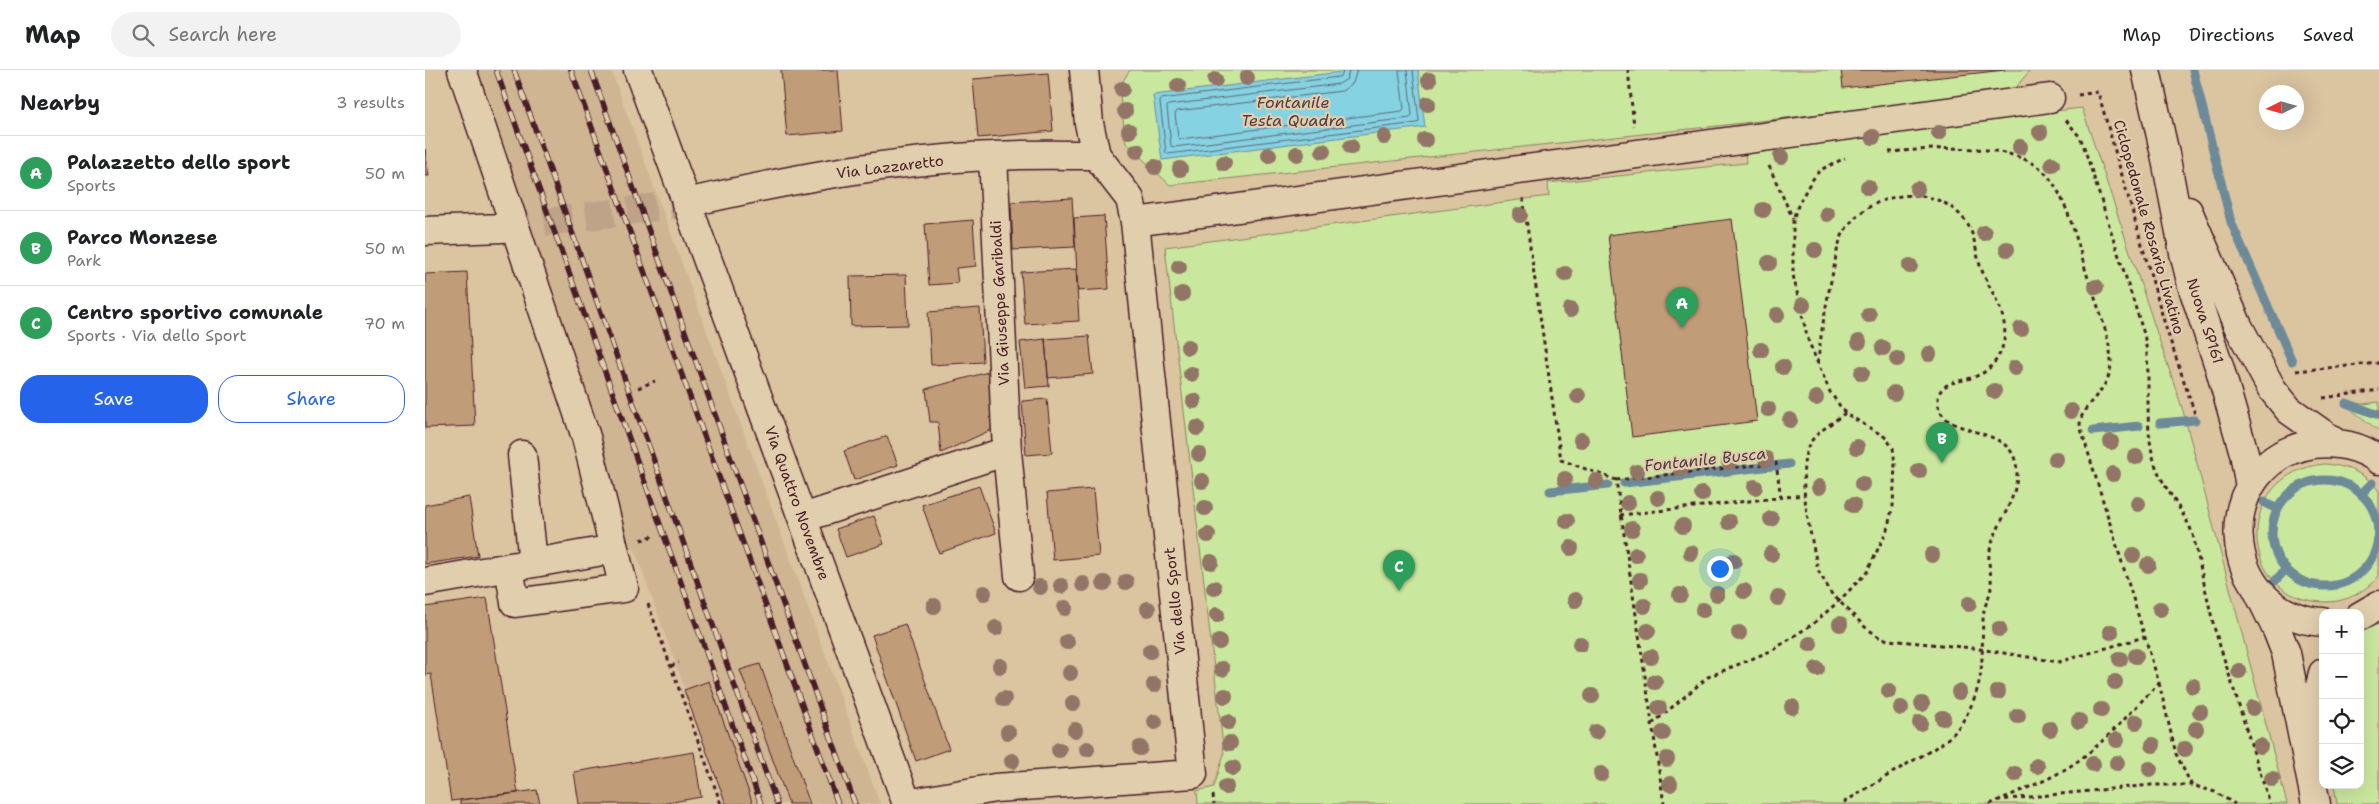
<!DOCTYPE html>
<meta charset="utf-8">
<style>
:root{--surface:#fff;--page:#f2f2f2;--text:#202124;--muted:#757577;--line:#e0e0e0;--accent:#2563eb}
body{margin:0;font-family:"Shantell Sans",sans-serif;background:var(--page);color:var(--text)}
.controls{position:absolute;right:15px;bottom:15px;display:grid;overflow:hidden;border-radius:10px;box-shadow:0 5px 20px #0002}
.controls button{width:45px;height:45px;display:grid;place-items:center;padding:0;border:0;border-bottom:1px solid var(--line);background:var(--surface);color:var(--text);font:25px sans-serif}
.compass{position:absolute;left:1834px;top:15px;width:45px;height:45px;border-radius:50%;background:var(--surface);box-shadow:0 5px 20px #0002;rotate:265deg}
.you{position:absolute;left:1294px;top:498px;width:18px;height:18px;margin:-12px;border:4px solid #fff;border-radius:50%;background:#1a73e8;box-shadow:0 0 0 8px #1a73e833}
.badge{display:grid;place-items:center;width:32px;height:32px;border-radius:50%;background:var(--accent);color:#fff;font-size:16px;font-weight:700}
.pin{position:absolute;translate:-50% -41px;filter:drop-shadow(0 1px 2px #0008)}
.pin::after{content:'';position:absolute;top:26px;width:18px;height:15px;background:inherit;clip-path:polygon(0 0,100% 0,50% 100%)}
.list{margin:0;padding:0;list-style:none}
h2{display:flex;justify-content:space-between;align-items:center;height:65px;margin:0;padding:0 20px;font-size:21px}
h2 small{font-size:16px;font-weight:400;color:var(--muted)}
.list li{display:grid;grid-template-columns:32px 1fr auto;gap:15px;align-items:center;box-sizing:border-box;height:75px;padding:0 20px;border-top:1px solid var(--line)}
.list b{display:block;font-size:19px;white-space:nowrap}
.list p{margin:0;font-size:16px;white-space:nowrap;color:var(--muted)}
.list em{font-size:16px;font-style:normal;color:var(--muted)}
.actions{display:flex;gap:10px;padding:15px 20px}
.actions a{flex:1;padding:11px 0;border:1px solid var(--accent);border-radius:20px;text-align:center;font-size:18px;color:var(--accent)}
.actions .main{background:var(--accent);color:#fff}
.icon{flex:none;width:28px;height:28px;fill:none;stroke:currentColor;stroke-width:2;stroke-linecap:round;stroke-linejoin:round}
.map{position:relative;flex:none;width:1954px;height:734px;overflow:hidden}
header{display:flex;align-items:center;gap:30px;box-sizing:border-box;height:70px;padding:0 25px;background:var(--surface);border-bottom:1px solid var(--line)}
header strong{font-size:24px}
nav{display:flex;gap:28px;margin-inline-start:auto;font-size:18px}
.search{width:350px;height:45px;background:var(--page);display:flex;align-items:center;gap:12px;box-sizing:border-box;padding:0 18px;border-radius:28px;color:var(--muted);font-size:19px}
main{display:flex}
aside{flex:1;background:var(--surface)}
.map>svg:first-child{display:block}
.built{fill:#d0b592}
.green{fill:#cae79e;stroke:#8a8364}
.water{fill:#84d2e2;stroke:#6d8a99}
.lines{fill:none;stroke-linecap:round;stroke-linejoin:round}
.shore{stroke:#616774;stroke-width:1}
.stream{stroke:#6d8a99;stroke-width:9}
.building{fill:#c09d78;stroke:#4a1f2b}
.minor-tunnel{stroke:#bea389;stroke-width:28;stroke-dasharray:28 14;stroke-linecap:butt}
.minor-casing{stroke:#4a1f2b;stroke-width:31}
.major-casing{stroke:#4a1f2b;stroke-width:31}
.path{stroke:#4a1f2b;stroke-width:3;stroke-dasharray:4 4;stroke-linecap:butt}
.minor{stroke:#e0ceac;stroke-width:28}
.major{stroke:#e0ceac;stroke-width:28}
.rail-casing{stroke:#4a1f2b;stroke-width:5.5}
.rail{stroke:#e0ceac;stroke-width:4;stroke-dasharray:11;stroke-linecap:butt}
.tree{fill:#927466}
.labels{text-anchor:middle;stroke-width:4.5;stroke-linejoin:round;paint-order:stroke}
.street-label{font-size:15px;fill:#4a1f2b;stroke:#e0ceac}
.water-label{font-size:16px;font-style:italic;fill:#533a46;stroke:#e0ceac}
</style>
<header>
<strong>Map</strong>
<div class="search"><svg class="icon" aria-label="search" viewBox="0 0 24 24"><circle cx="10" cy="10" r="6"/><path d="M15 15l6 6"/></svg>Search here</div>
<nav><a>Map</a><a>Directions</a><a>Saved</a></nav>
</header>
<main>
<aside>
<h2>Nearby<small>3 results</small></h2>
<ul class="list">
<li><span class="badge" style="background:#2e9e5b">A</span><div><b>Palazzetto dello sport</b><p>Sports</p></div><em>50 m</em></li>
<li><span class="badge" style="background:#2e9e5b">B</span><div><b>Parco Monzese</b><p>Park</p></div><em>50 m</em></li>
<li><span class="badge" style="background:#2e9e5b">C</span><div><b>Centro sportivo comunale</b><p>Sports · Via dello Sport</p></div><em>70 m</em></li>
</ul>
<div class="actions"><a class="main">Save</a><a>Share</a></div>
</aside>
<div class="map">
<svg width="1954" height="734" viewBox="0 0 1954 734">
<rect width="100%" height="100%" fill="#dbc4a0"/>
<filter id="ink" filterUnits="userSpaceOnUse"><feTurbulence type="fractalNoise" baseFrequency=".02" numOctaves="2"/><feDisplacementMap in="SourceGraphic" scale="10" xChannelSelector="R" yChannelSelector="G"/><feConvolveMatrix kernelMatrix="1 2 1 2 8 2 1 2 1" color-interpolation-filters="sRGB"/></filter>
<g filter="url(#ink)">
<path class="built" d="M44 0H186L455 734H301L209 478H205Z"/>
<path class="green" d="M705 0H1605L1588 21 1292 56 745 115 701 73 694 17Z
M1657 38 1758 341 1862 734H773L772 721 789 717 799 684 740 177 1124 126 1123 113 1321 93 1320 77Z
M1954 332V361L1922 336Z
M1900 394C1922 396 1940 403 1954 421V506C1940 521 1923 532 1901 532 1811 532 1807 402 1900 394Z
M1954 554V734H1912L1909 715H1935V561Z"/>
<path class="water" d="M932 0H993L1000 57 737 90 728 25Z"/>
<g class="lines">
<path class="shore" d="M918 0 917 5 913 7 736 29 735 32 741 83 743 84 992 53 994 51 988 0
M924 0 922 9 914 14 743 35 742 37 746 76 749 77 985 48 987 45 982 0
M932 0 928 13 917 21 752 41 750 44 753 67 755 69 977 41 979 39 974 0"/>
<path class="stream" d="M1768 0 1806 152 1867 291
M1921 333 1954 345
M1735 353 1770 350
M1668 361 1714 356
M1847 463a53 53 0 1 1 106 0a53 53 0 1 1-106 0Z
M1199 413 1364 394
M1125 421 1183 415
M1936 424 1947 413
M1839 432 1852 439
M1850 511 1861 499"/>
</g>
<path class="building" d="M356 0H413L418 61 362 66Z
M1416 0H1580L1418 18Z
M623 3 628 61 553 68 548 9Z
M0 79 4 106H0Z
M647 128 650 177 588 180 586 132Z
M679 146 684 219 653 221 649 148Z
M1307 149 1332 351 1207 367 1183 165Z
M548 150 551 196 531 198 533 213 504 215 500 154Z
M651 199 654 251 600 254 596 202Z
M42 202 50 356 0 358V204Z
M481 205 483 255 426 256 425 206Z
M555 238 558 292 506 295 503 242Z
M664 266 668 304 623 308 620 269Z
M620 269 624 316 600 318 595 272Z
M563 302 568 359 516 383 513 352H505L501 319Z
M622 329 627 383 601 385 597 331Z
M462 366 473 395 429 410 419 381Z
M554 416 571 463 514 483 497 435Z
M668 419 674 486 628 490 622 423Z
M44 427 53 486 0 494V435Z
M449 446 459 474 421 487 411 459Z
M62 528 93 723 26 731 6 604 0 605V537Z
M480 554 524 679 491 691 447 565Z
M335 594 385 734H364L315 600Z
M284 611 328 734H301L259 620Z
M269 682 276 727 236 734H154L149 702Z
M112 720 115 734H35V730Z"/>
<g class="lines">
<path class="minor-tunnel" d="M78 158 261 133"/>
<g class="minor-casing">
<path id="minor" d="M37 0 161 367 199 518 90 533 84 497
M213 0 482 734
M261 133C362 110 465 90 568 86 602 84 637 85 671 85
M710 152 1625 28
M0 161 78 158
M582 381 594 506
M97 385 108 493
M378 448 582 381 568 86
M0 512 189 479
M1832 519 1852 560 1861 583 1891 734
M1891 676 1893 625 1898 603
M482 734 570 718 768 704 710 152 705 129 671 85 664 53 659 0"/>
</g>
<g class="major-casing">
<path id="major" d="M1721 0 1740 84 1759 183 1767 215 1794 296 1819 383 1825 417
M1763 141 1813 256 1847 319 1864 340 1912 374
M1935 546 1954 535
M1898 552C1791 546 1783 390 1889 374 1911 371 1936 376 1954 390"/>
</g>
<path class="path" d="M1203 0 1209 56
M1653 25 1673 22 1741 258 1770 344
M1641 50 1655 67 1659 77 1719 264C1728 307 1717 351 1730 394 1739 420 1759 440 1768 465L1789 557 1845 734
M1464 82C1508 79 1588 69 1621 104 1641 125 1653 174 1661 202 1669 227 1686 268 1686 293 1685 324 1655 332 1655 356L1734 613C1707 640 1682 671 1650 693 1627 709 1599 719 1574 730
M1344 96 1368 149
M1098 128 1136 390 1191 410 1239 734
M1393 293C1396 260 1402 229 1409 197 1411 185 1413 173 1419 162 1442 122 1507 111 1538 148 1549 160 1550 177 1554 192 1560 213 1576 232 1579 253 1583 275 1571 300 1549 307 1533 313 1511 311 1513 334 1517 366 1577 356 1589 387 1602 421 1569 453 1564 485 1563 495 1567 505 1566 516 1566 524 1561 532 1559 540 1556 562 1559 585 1555 607 1552 626 1542 648 1529 663 1516 676 1498 685 1482 694 1460 707 1438 721 1416 734
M1871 301 1954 293
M213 318 230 311
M1898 328 1954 320
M1420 343C1409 352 1393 361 1385 373 1369 399 1387 469 1393 500L1406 523 1440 557 1454 567 1463 570 1548 578 1634 592 1719 567
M1191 410 1351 393 1356 428
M1195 445 1379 425
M216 470 231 465
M223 534 296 734
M246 596 254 593
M1734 613 1751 684 1766 714
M1227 654 1283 607 1348 580 1389 553 1414 531 1442 502 1462 460 1468 436 1470 394 1468 378 1460 367 1420 343 1405 322 1383 270 1368 205V149L1374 133 1385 113 1395 100 1420 88
M788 725 789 734
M1565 734 1574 730 1726 715H1767L1790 722 1810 734"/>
<use href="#minor" class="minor"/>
<use href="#major" class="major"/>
<g class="rail-casing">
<path id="rail" d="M71 0 336 734
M89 0 352 734
M146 0 413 734
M166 0 430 734"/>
</g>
<use href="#rail" class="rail"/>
</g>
<g class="tree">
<circle cx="822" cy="8" r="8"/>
<circle cx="790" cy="10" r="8"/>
<circle cx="1004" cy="10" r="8"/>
<circle cx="753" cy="16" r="8"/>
<circle cx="697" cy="19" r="8"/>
<circle cx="1003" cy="34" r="8"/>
<circle cx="700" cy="41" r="8"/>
<circle cx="704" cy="61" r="8"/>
<circle cx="1615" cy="62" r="8"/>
<circle cx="1514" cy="63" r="8"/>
<circle cx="959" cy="67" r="8"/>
<circle cx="1448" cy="67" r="8"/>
<circle cx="1000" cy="70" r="8"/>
<circle cx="926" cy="77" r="8"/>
<circle cx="1595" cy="77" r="8"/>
<circle cx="712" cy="81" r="8"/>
<circle cx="898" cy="81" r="8"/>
<circle cx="872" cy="84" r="8"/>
<circle cx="844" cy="85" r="8"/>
<circle cx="1356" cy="87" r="8"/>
<circle cx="799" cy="93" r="8"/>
<circle cx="1627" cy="94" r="8"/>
<circle cx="730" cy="97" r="8"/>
<circle cx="755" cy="99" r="8"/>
<circle cx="1443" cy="117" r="8"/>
<circle cx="1492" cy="119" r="8"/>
<circle cx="1338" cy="140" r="8"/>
<circle cx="1402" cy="144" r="8"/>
<circle cx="1095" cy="145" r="8"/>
<circle cx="1559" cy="163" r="8"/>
<circle cx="1582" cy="179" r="8"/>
<circle cx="1390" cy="180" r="8"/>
<circle cx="1344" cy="193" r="8"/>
<circle cx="1485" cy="196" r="8"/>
<circle cx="754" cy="197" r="8"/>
<circle cx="1140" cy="204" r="8"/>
<circle cx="1671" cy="217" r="8"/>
<circle cx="757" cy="224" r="8"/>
<circle cx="1378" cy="235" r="8"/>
<circle cx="1145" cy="240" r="8"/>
<circle cx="1352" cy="245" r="8"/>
<circle cx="1444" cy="245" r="8"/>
<circle cx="1596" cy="259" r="8"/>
<circle cx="1434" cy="272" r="8"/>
<circle cx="763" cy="277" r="8"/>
<circle cx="1458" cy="278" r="8"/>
<circle cx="1336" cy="280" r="8"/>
<circle cx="1504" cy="284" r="8"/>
<circle cx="1472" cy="289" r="8"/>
<circle cx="1358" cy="297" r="8"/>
<circle cx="1590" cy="298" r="8"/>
<circle cx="1437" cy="303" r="8"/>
<circle cx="766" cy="304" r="8"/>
<circle cx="1569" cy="321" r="8"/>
<circle cx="1469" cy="323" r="8"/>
<circle cx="1153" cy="326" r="8"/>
<circle cx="1391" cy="328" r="8"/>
<circle cx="769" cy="331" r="8"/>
<circle cx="1343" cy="339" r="8"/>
<circle cx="1646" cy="341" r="8"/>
<circle cx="1365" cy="350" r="8"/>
<circle cx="772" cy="358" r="8"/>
<circle cx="1156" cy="370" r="8"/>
<circle cx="1686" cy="372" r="8"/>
<circle cx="1432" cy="377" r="8"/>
<circle cx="774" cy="384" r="8"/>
<circle cx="1711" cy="387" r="8"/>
<circle cx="1341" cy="389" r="8"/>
<circle cx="1631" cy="389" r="8"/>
<circle cx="1304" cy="392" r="8"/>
<circle cx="1256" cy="399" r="8"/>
<circle cx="1494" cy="401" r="8"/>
<circle cx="1212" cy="402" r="8"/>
<circle cx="1688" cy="404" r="8"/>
<circle cx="1140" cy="409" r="8"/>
<circle cx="777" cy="411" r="8"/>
<circle cx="1171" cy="411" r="8"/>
<circle cx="1437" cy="414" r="8"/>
<circle cx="1330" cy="417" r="8"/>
<circle cx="1394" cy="417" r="8"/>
<circle cx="1277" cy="424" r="8"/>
<circle cx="1233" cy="428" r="8"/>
<circle cx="1203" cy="433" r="8"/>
<circle cx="1713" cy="434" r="8"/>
<circle cx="1428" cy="435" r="8"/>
<circle cx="780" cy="438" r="8"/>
<circle cx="1346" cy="449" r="8"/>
<circle cx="1142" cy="451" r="8"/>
<circle cx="1304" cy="452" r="8"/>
<circle cx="1258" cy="456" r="8"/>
<circle cx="1207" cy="459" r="8"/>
<circle cx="783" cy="465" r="8"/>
<circle cx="1146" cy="478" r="8"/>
<circle cx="1266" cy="483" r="8"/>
<circle cx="1346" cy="484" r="8"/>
<circle cx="1211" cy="485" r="8"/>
<circle cx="1507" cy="485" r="8"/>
<circle cx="1708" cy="485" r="8"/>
<circle cx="1309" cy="491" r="8"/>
<circle cx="786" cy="492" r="8"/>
<circle cx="1723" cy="495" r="8"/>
<circle cx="1215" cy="510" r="8"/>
<circle cx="701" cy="512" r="8"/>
<circle cx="679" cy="513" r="8"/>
<circle cx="658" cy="514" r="8"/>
<circle cx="636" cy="516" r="8"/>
<circle cx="615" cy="517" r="8"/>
<circle cx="789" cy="518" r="8"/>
<circle cx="1319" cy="521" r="8"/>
<circle cx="559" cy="523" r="8"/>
<circle cx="1292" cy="524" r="8"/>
<circle cx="1255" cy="525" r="8"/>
<circle cx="1353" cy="528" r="8"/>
<circle cx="1150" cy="530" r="8"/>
<circle cx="1544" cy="534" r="8"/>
<circle cx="509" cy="536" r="8"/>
<circle cx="1219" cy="536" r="8"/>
<circle cx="640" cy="538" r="8"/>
<circle cx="723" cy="539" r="8"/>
<circle cx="1735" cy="539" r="8"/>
<circle cx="1278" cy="540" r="8"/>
<circle cx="792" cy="545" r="8"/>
<circle cx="1415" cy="554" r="8"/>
<circle cx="571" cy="558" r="8"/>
<circle cx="1574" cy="559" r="8"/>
<circle cx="1223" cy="561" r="8"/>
<circle cx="1686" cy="562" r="8"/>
<circle cx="1314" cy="563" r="8"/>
<circle cx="642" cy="572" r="8"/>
<circle cx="794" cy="572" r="8"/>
<circle cx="1155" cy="574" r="8"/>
<circle cx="1385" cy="574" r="8"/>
<circle cx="725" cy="581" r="8"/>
<circle cx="1711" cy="586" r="8"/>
<circle cx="1226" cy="587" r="8"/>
<circle cx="1695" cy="589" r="8"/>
<circle cx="575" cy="596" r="8"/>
<circle cx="797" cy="599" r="8"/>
<circle cx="1392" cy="599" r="8"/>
<circle cx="1814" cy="601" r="8"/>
<circle cx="645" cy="603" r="8"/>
<circle cx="1230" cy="612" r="8"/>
<circle cx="1690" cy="612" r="8"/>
<circle cx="729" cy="615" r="8"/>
<circle cx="1768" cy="616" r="8"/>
<circle cx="1464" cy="621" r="8"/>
<circle cx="1534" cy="622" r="8"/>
<circle cx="1573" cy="622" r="8"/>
<circle cx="800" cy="626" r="8"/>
<circle cx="1167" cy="626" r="8"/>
<circle cx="579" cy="629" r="8"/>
<circle cx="648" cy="633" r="8"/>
<circle cx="1497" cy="634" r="8"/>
<circle cx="1367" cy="637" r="8"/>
<circle cx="1234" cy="638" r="8"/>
<circle cx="1476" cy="638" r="8"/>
<circle cx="1828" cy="638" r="8"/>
<circle cx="1676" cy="640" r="8"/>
<circle cx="1775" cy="642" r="8"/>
<circle cx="1593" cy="646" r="8"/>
<circle cx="1518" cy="648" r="8"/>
<circle cx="1654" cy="651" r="8"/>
<circle cx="730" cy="652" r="8"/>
<circle cx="803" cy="652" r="8"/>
<circle cx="1711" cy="652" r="8"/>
<circle cx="1495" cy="653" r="8"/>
<circle cx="1625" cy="659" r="8"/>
<circle cx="1771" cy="659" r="8"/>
<circle cx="650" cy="660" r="8"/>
<circle cx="583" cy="662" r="8"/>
<circle cx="1171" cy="662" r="8"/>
<circle cx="1238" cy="663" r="8"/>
<circle cx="1692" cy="670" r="8"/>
<circle cx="805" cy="673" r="8"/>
<circle cx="1728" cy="675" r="8"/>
<circle cx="1835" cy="676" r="8"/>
<circle cx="715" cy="678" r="8"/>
<circle cx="662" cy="679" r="8"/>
<circle cx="1760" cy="679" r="8"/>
<circle cx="634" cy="680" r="8"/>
<circle cx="1242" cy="689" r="8"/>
<circle cx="587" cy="691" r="8"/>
<circle cx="1692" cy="693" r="8"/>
<circle cx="1668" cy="694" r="8"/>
<circle cx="1612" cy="696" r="8"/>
<circle cx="808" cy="698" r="8"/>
<circle cx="1725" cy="699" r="8"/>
<circle cx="1176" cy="704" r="8"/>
<circle cx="1590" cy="704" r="8"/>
<circle cx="1847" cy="709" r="8"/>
<circle cx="1245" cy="714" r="8"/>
<circle cx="801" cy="717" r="8"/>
</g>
</g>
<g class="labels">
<g class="street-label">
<text transform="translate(465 97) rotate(-7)" y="5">Via Lazzaretto</text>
<text transform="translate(1724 157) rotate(74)" y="5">Ciclopedonale Rosario Livatino</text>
<text transform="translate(575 233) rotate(-93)" y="5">Via Giuseppe Garibaldi</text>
<text transform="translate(1780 251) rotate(72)" y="5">Nuova SP161</text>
<text transform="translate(372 433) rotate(70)" y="5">Via Quattro Novembre</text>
<text transform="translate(750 531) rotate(-96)" y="5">Via dello Sport</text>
</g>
<g class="water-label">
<text x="868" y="38">Fontanile<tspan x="868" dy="18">Testa Quadra</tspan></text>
<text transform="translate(1280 389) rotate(-6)" y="6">Fontanile Busca</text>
</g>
</g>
</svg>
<div class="controls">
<button>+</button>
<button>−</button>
<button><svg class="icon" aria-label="locate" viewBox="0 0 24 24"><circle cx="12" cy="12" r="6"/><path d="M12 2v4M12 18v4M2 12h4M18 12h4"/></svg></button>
<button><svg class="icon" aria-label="layers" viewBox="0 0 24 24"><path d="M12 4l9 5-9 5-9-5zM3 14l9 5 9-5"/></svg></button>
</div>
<svg class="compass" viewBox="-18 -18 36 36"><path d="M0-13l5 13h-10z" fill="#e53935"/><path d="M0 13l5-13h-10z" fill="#757577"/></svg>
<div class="you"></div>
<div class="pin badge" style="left:1257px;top:258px;background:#2e9e5b">A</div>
<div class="pin badge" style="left:1517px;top:393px;background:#2e9e5b">B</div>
<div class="pin badge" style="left:974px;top:521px;background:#2e9e5b">C</div>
</div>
</main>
